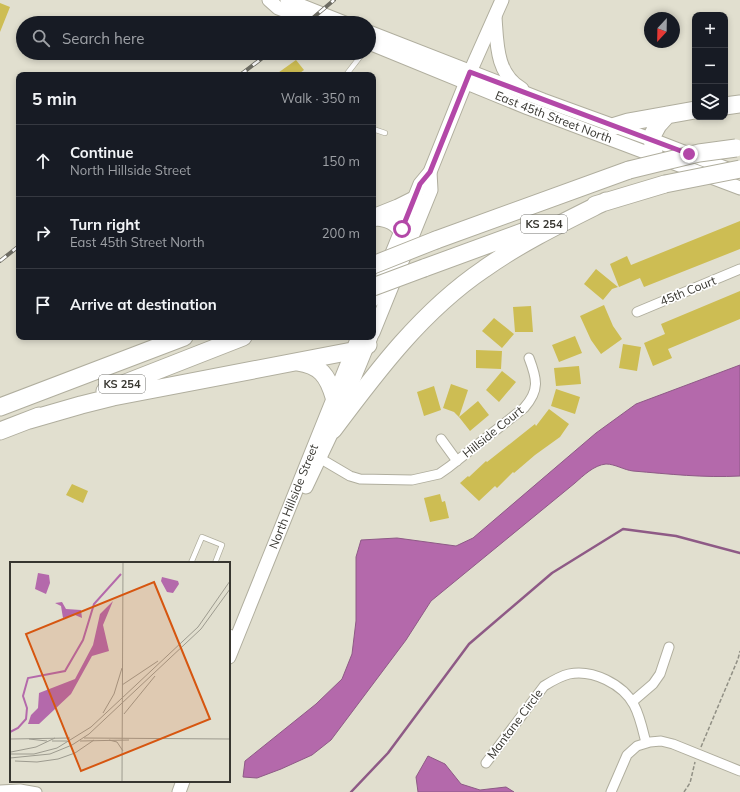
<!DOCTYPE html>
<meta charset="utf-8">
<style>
:root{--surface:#171b24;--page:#20242c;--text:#f1f3f6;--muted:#9ea1a6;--line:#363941}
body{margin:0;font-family:Mulish,sans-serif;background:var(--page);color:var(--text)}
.controls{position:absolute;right:12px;top:12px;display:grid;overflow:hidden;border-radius:8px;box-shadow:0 2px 6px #0003}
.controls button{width:36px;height:36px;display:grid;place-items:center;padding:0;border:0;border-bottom:1px solid var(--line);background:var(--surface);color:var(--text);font:20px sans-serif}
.compass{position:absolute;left:644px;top:12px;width:36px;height:36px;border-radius:50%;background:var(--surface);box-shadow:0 2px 6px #0003;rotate:202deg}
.stop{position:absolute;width:12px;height:12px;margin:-9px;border:3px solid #b348a8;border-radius:50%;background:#fff}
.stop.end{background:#b348a8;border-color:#fff;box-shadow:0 1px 4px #0008}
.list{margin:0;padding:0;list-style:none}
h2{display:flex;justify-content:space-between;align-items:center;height:52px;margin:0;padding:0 16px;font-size:17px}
h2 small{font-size:13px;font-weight:400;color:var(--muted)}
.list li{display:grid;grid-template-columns:26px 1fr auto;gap:12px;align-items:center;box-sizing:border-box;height:72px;padding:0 16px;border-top:1px solid var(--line)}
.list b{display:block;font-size:15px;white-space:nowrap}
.list p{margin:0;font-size:13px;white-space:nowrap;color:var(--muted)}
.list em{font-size:13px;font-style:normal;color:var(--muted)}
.icon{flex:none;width:22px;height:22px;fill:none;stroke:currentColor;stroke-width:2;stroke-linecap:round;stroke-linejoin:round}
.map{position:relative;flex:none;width:740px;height:792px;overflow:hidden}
.search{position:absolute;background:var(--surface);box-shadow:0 2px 6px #0003;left:16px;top:16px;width:360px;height:44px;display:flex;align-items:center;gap:10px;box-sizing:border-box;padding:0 14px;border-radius:22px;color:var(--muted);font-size:15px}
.panel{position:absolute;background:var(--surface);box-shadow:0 2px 6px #0003;left:16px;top:72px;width:360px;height:268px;border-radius:8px}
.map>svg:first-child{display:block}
.water{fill:#b469ab;stroke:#8e5a86}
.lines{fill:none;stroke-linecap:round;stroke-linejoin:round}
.stream{stroke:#8e5a86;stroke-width:2.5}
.building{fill:#cdbd53}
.lane-casing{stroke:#b0ae9e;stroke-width:6}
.street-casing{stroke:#b0ae9e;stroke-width:11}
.secondary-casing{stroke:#b0ae9e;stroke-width:15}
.highway-casing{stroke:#b0ae9e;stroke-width:19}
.path{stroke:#919085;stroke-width:1.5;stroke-dasharray:4 2;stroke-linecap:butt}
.lane{stroke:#fff;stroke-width:4.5}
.street{stroke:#fff;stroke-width:9}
.secondary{stroke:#fff;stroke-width:13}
.highway{stroke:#fff;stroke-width:17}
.rail-casing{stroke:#6d6c63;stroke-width:4}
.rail{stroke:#fff;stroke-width:2.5;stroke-dasharray:8;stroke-linecap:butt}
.highway-bridge-casing{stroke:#b0ae9e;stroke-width:19;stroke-linecap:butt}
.highway-bridge{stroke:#fff;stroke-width:17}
.route{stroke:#b348a8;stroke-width:5}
.labels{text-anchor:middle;stroke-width:3.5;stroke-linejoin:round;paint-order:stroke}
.shield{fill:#fff;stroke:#73726e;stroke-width:1}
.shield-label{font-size:11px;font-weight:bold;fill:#373630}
.street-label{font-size:12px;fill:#373630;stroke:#fff}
.inset-river{fill:none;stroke:#b469ab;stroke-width:2}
.inset-road{fill:none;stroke:#9d9b8f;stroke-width:1}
.view{fill:#d65610;fill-opacity:0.15;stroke:#d65610;stroke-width:2}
.inset-edge{fill:none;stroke:#373630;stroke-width:2}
</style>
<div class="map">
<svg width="740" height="792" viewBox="0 0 740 792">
<rect width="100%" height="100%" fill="#e1dfcf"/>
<path class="water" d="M740 365V476C704 478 669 474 633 471 624 470 615 464 606 464 594 465 583 476 575 483L431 601 406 640 331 740 312 755 281 769 257 778 243 777 245 761 316 704 342 679 352 654 356 621V557L361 540 397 538 456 546 473 538 596 433 636 404Z
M428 756 445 764 461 784 480 790 506 787 514 792H418L416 777Z"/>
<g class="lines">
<path class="stream" d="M351 792 388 753 469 644 552 573 623 529 676 536 740 553"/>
</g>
<path class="building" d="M0 3 10 7 0 32Z
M296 60 304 70 297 75H275Z
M740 221V249L644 287 640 278 619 287 610 264 627 256 631 265Z
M596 269 618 287 612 289 603 300 584 284Z
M740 291V319L668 349 672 358 653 366 644 343 665 334 661 324Z
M604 305 613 326 622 339 601 354 591 340 580 316Z
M531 306 533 332H515L513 307Z
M494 318 514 334 502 348 482 331Z
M575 336 582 353 559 362 552 345Z
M623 344 641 347 637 371 619 368Z
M476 350 502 351 501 369 476 368Z
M579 366 581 384 556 386 554 368Z
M502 371 516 382 499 402 486 390Z
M451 384 468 390 459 417 454 412 443 408Z
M434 386 441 410 424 416 417 392Z
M556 389 580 397 575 414 551 406Z
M478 401 489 415 470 431 459 417Z
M549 409 569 424 560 437 535 455 514 473 513 472 497 488 495 486 479 501 460 483 468 476 469 477 486 461 487 462 535 424 536 426Z
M72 484 88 491 83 503 66 495Z
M440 494 442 502 445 501 449 518 430 522 424 498Z"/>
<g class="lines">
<g class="lane-casing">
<path id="lane" d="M346 75 363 53
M373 129 385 133
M191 563 202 537 222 545 215 563"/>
</g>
<g class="street-casing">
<path id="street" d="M637 312 740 269
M441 439 457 461
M316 456 350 476 360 479 412 480 439 474 449 467 524 408C540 390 537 379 529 358
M229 634 236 637
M632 702 653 684 660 674 669 647
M486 763 544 686C552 681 560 676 569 674 592 669 623 684 634 705 640 716 643 731 646 743
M0 790 20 789 37 792
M611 792 627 755 637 746 650 742 661 741 673 744 740 771"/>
</g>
<g class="secondary-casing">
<g id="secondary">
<path d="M269 0 278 8 317 23"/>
<path d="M287 0 345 23"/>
<path d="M495 17C497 44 496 74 522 89"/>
<path d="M369 32 543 100 653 140 733 171"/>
<path id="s1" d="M369 43 528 108 740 188"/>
<path d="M373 300 420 184 430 172 470 72 502 0"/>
<path d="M373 333 431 190 430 172"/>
<path d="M306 487 333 430 371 337"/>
<path id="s2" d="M229 657 358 337"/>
<path d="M179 792 183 781"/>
</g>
</g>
<g class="highway-casing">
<path id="highway" d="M725 106 740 104
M615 126 628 122 695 110
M654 155 652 136 658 125 667 115
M595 205 665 184
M376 217C395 218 400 227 410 241
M373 218 398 208 414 200
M436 240 629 170
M424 268 536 227
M298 362C320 365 328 376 334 397
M105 391 243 337
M0 407 184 337
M29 420 81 405 113 397 352 351 368 345
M333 430C377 371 422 311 484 269 522 242 564 222 606 201
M0 431 39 416"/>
</g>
<path class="path" d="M701 747 738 659 740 651
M684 792 690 783 695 762"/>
<use href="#lane" class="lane"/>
<use href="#street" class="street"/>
<use href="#secondary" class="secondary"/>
<use href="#highway" class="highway"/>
<g class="rail-casing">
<path id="rail" d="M307 23 334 0
M240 75 269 53
M0 261 19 246"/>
</g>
<use href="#rail" class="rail"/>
<g class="highway-bridge-casing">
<path id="highway-bridge" d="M629 170 699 153 736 148
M665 184 740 169
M373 265 436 240
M373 287 424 268"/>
</g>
<use href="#highway-bridge" class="highway-bridge"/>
</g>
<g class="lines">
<path class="route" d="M402 229 420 184 430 172 470 72 689 154"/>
</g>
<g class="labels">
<g class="shield">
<rect x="521" y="215" width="46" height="18" rx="3"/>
<rect x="99" y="375" width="46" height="18" rx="3"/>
</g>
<g class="shield-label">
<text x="544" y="228">KS 254</text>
<text x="122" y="388">KS 254</text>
</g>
<g class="street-label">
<text dy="4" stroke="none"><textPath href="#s1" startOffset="199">East 45th Street North</textPath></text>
<text transform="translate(688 291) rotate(-22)" y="4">45th Court</text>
<text transform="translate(493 432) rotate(-39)" y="4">Hillside Court</text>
<text dy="4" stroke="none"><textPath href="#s2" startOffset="173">North Hillside Street</textPath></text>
<text transform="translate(515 724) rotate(-53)" y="4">Mantane Circle</text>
</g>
</g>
<g transform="translate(10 562)">
<rect width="220" height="220" fill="#e1dfcf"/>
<path d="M28 11 39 13 40 21 36 32 25 27ZM152 15 168 19 169 22 163 31 157 30 151 19ZM103 39 93 63 99 89 82 94 61 132 29 162H18L21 153 28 146 29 131 65 117 83 83 90 52ZM52 40 56 47 71 48 72 56 65 53 53 56 51 44 45 41Z" fill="#b469ab"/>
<path class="inset-river" d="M0 170 8 166 16 157 17 146 13 134 18 116 55 109 73 78 84 42 111 12"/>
<path class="inset-road" d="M112 123 148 99M93 151 104 132 112 106M114 152 145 114M74 176 220 177M0 177 60 176M19 177 37 179M99 178 107 180 113 189M42 179H57M70 179 119 178M1 190 26 185 45 176M0 192H24L47 186 81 165 188 65 220 19M0 196 40 192 62 183 79 172 191 67 220 27M5 199 27 200 48 197 65 191 84 178M112 220 113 0"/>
<path class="view" d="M144 20 200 157 71 209 16 72Z"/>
<rect width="220" height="220" class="inset-edge"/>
</g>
</svg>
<div class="controls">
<button>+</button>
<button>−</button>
<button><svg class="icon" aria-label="layers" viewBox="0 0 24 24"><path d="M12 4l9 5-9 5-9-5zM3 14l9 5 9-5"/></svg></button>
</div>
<svg class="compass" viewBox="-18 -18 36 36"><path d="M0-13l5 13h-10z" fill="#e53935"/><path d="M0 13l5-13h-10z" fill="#9ea1a6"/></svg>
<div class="stop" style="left:402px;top:229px"></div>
<div class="stop end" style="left:689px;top:154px"></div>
<div class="search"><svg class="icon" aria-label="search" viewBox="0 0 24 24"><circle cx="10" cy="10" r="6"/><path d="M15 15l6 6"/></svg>Search here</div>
<section class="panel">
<h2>5 min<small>Walk · 350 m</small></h2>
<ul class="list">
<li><svg class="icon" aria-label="ahead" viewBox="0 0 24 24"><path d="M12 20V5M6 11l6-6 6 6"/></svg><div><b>Continue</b><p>North Hillside Street</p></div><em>150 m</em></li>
<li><svg class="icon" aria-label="right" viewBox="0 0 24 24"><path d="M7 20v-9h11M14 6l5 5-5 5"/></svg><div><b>Turn right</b><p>East 45th Street North</p></div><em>200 m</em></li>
<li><svg class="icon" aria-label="arrive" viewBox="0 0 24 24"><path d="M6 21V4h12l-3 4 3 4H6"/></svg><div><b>Arrive at destination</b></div></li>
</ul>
</section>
</div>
